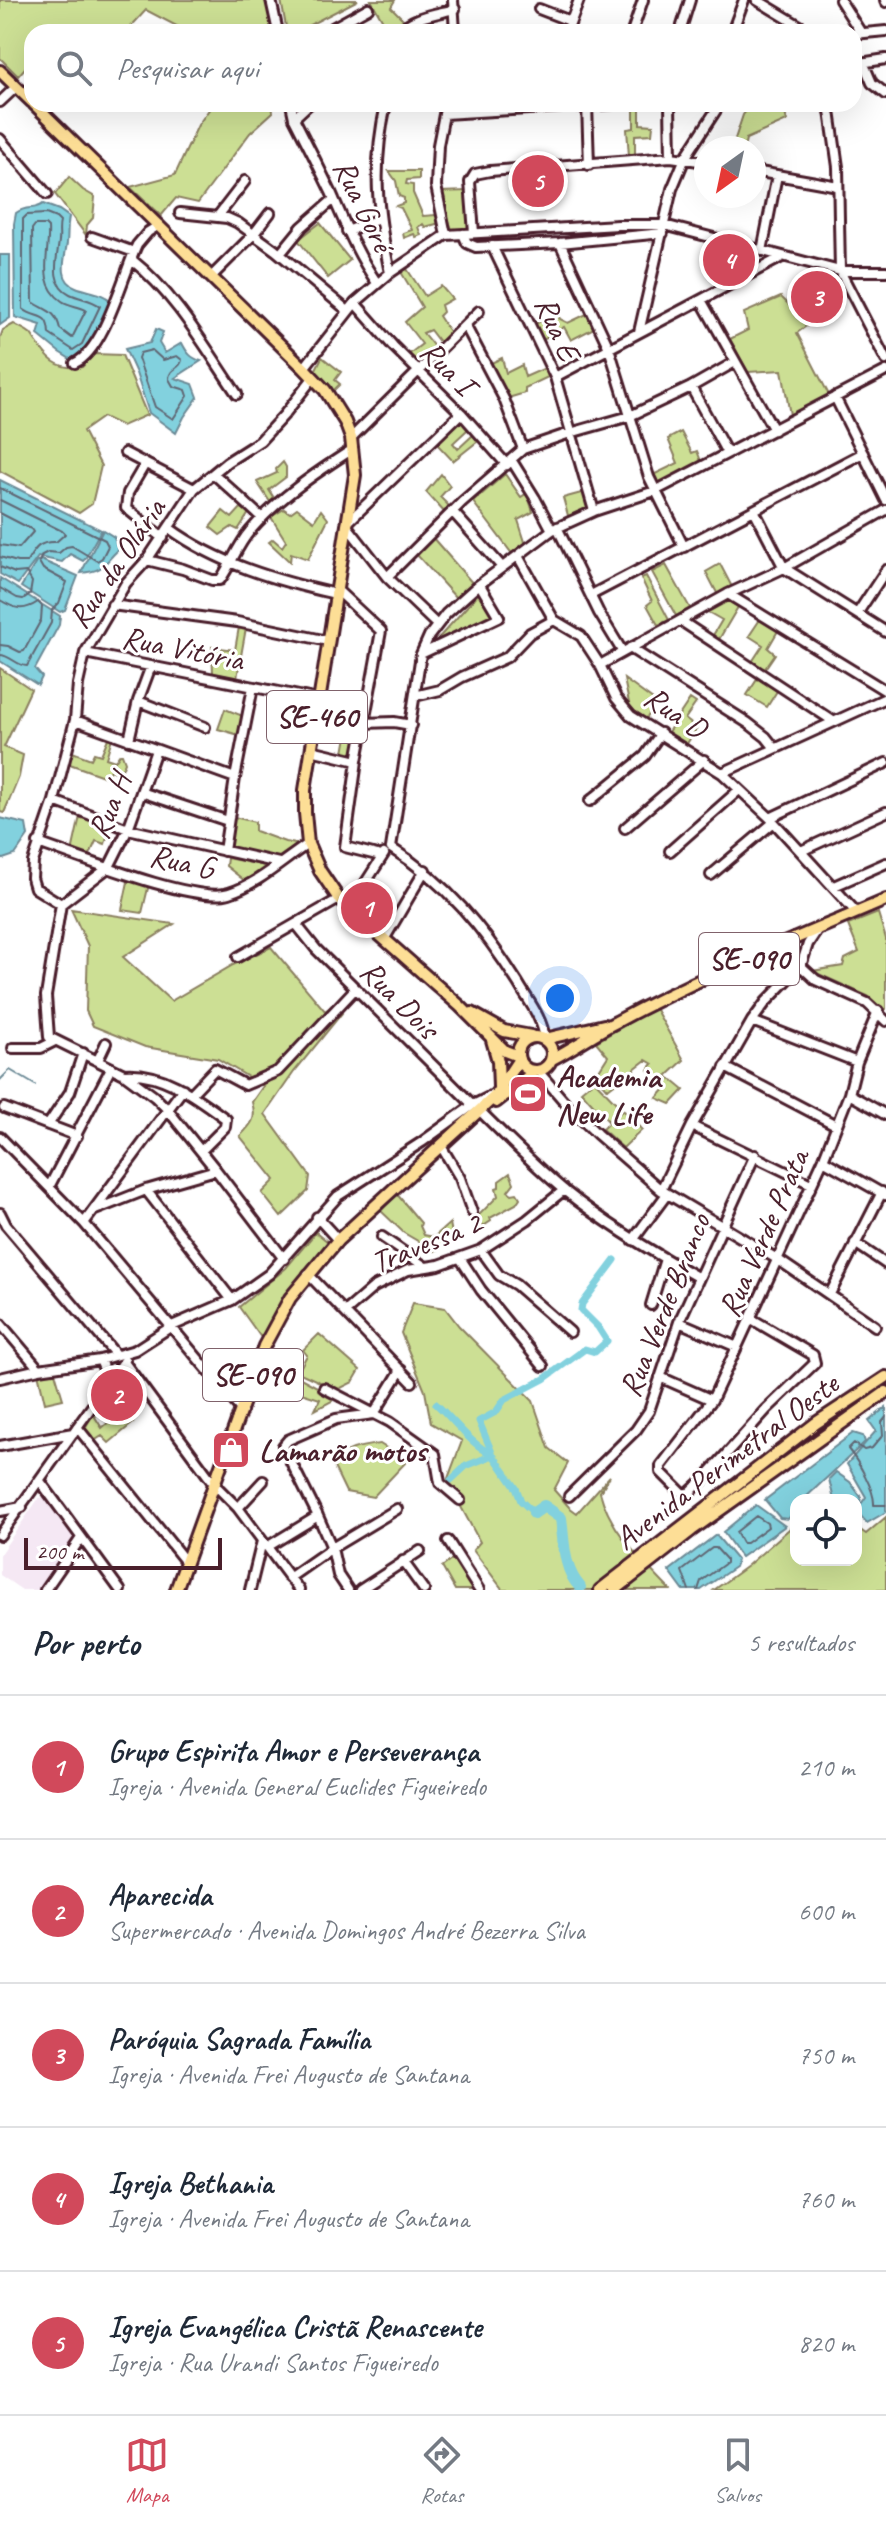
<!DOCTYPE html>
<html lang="pt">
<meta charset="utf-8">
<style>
:root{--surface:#fff;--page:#f2f2f3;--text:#1f2937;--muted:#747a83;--line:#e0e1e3;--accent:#d1495b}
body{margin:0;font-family:Caveat,sans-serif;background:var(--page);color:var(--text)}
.controls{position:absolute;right:24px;bottom:24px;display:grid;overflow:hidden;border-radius:16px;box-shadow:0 8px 32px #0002}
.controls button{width:72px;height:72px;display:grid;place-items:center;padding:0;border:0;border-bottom:2px solid var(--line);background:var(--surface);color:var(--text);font:40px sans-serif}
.compass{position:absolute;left:694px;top:136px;width:72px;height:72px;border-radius:50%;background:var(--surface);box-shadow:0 8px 32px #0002;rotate:213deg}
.scale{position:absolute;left:24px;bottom:20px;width:198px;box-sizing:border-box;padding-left:8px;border:4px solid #4a1f2b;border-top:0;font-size:22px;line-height:28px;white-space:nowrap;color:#4a1f2b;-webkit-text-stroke:6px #fff;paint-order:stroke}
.you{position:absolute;left:560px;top:998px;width:28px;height:28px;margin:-20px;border:6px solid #fff;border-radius:50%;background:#1a73e8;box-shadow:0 0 0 12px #1a73e833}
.badge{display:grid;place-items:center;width:52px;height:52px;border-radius:50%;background:var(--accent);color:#fff;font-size:26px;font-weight:700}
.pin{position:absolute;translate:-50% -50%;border:4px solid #fff;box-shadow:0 2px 8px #0006}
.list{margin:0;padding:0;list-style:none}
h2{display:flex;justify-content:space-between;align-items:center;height:104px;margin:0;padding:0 32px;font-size:34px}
h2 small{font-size:26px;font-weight:400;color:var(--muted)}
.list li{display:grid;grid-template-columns:52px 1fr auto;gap:24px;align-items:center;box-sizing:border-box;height:144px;padding:0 32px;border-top:2px solid var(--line)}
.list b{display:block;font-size:30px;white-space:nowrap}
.list p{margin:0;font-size:26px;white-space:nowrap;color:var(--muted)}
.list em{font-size:26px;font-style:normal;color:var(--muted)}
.icon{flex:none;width:44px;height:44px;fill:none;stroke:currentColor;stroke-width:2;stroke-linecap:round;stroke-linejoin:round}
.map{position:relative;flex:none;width:886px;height:1590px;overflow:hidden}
.search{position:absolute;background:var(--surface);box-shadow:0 8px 32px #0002;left:24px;right:24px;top:24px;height:88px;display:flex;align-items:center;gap:20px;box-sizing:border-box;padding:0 28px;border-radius:24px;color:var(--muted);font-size:30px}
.sheet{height:824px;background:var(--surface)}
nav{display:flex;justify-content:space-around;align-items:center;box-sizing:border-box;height:112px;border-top:2px solid var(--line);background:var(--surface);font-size:22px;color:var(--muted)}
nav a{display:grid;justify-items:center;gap:4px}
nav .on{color:var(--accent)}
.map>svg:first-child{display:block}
.built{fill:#f5e8f4}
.green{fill:#ccdf94;stroke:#8b7f60;stroke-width:2}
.water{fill:#82d1de;stroke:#6c8a96;stroke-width:2}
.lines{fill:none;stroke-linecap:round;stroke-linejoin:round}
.shore{stroke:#606673;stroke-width:2}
.stream{stroke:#6c8a96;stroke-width:2}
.canal{stroke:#82d1de;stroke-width:7}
.river{stroke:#82d1de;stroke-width:12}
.minor-casing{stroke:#4a1f2b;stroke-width:14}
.major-casing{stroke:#4a1f2b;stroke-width:16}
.minor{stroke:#fff;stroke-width:8}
.major{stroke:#fdde96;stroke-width:10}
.labels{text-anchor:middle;stroke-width:6;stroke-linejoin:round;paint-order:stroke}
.shield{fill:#fff;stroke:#80626b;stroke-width:2}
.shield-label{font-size:30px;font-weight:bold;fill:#4a1f2b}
.street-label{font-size:32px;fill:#4a1f2b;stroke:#fff}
.poi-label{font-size:32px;font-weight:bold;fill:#4a1f2b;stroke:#fff;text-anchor:start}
</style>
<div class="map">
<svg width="886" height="1590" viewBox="0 0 886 1590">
<rect width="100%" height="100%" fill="#fff"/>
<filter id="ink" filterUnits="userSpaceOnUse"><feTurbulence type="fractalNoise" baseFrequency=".0125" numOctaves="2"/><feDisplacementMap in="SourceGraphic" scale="16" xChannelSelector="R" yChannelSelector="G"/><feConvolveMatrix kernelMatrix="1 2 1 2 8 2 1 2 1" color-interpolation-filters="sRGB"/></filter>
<g filter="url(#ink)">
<path class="built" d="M45 1497 74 1537 73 1541 40 1590H22L0 1575V1554L39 1498Z"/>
<path class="green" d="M0 0H266L273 32H188L146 10 126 32H32V60L18 76 0 58Z
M281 0H358L296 32H287Z
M371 0H395L391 7 405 21 396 26 395 32H384L387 28Z
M213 104H272L273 112 250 133 198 203 176 198 161 216 130 187 175 175 198 125Z
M751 104H783L787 121 746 139 744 148H732L743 115Z
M640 105V124L653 125 652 134 635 135V156H629L627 129 634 128V106Z
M389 171H419V179L407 180 406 184 413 185V193L423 216 436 215 440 223 425 227 423 224 418 227 421 235 416 237 414 234 404 238 403 233 412 230 401 208 396 206 404 203V198L399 196 396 181Z
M69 177 83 190 95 197 93 218 87 225 86 235 55 194Z
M468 191 470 231 452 230 440 192Z
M320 223 350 260 328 278 298 240Z
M407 269 425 296 441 286 452 299 441 305 443 312 439 316 450 333 440 343 430 330 423 333 435 348 419 364 408 355 422 344 405 322 422 307 401 272Z
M781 297 809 324 797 333 829 395 790 415 782 370 748 372 730 339 748 330 744 313Z
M557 313 560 319 568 323 589 313 594 328 571 340 564 327 543 340 535 324Z
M14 324C19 327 27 330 31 334 45 354 53 371 82 367L94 354 122 355 147 415 122 426 103 417 83 431 101 466 92 504 79 513 0 471V338L3 330Z
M322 357 341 372 335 380 340 384 332 392 315 371Z
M502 358 506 373 522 365 525 377 545 368 548 377 525 388V393L508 398 491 363Z
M460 418 468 429 453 443 458 449 473 435 478 441 453 461 436 443Z
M681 432 692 453 697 451 701 461 658 486 653 475 678 463 668 439Z
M283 462 286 467V477L269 490 276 501 272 505 257 482 277 473 276 469Z
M441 474 450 486 440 497 451 508 445 513 426 492Z
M505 474 521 497 527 493 533 512 518 520 526 545 513 555 473 502Z
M585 492 589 511 569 519 563 498Z
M241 508 249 513 238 530 232 527 220 535 210 527 223 511 232 518Z
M297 508 314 521 321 510 328 519 308 559 291 553 290 562 269 542 273 539 282 547 286 541 271 517 284 509 290 513Z
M432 537 474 585 457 599 417 555Z
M720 564 733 589 718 595 706 572Z
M666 565 690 608 676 616 652 572Z
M646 576 669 620 658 625 647 605 652 601 641 578Z
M480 592 493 615 434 643Z
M728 601 738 607 718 641 712 637 722 620 708 612Z
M761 618 779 629 768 648 775 654 764 670 752 662 763 645 749 636Z
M239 627 246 628 237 678 213 673 212 647 235 650Z
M0 668 31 689 4 747 23 755 19 777 4 813 0 812Z
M758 678 777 691 767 707 747 695Z
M624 679 657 703 646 719 630 708Z
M690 699 696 703 685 719 697 728 686 745 668 732Z
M362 708 355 755 344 753 352 709Z
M225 709 243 716 239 735 218 729Z
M109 736 112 738 106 758 115 761 120 754H122L125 762 120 774 110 770 106 777 67 763 70 751 91 759 94 753 101 755Z
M80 816 110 828 105 844 96 841 89 857 72 852Z
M234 817 255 822V831L285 842 301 845 279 858 229 847Z
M227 858 266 866 245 881 226 866Z
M129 877 149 884 142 913 122 910Z
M71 909 174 924 123 957 171 1001 233 965 271 947 325 1011 337 1002 342 1013 294 1072 265 1114 310 1176 308 1191 281 1217 262 1193 275 1180 240 1136C252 1124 257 1119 252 1102L263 1086 218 1059 145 1047 93 1026 86 1011 88 946Z
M878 913 886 939V1008L884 1010 868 996 812 971 843 966 845 959 859 952 848 925Z
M655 1008 684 1060 667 1076 684 1090 671 1104 657 1098 666 1088 648 1070 653 1064 646 1060 608 1089 596 1075 608 1056 596 1042Z
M594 1080 621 1108 608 1121 581 1091Z
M623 1110 642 1130 623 1148 602 1129Z
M510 1173 514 1183 508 1191 512 1194 517 1193 520 1198 516 1204 490 1218 491 1221 476 1231 474 1229 480 1225 477 1217 498 1196 496 1188 499 1187V1181Z
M396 1193 421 1223 420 1226 424 1235 434 1237 450 1223 453 1239 435 1251 404 1233 381 1211Z
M316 1232 328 1242 283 1301 262 1339 239 1307 286 1268Z
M413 1303 445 1308 459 1326 533 1401 549 1448 568 1463 554 1490 569 1507 577 1513 610 1476 600 1492C610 1531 642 1561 670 1590H503L473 1550 480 1542 447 1481 462 1441 431 1423 425 1391 401 1333Z
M319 1334 360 1370 353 1382 337 1390 298 1372 307 1355 303 1350Z
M54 1369 63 1399 45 1403 38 1373Z
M295 1375 332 1395V1401L315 1410 320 1399 292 1390Z
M120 1412 133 1423 109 1443 102 1436 94 1441 84 1430 93 1414 102 1428Z
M380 1444 407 1461 373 1497 346 1492 333 1465C343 1448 363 1446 380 1444Z
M886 1517V1590H714L747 1566 796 1523V1560H856V1527L866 1534Z
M454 1558 474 1590H455L442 1567Z"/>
<path class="water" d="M43 204 59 210 69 217C67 226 68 234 67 243 65 258 57 280 76 287 88 292 102 292 111 301L87 351 72 360 59 352 38 335 41 325 15 317 14 224 16 213C27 205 34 211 43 204Z
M0 255H10V318L0 325Z
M156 329 163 332 159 343 165 353 182 343C187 353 191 358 201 361L175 378 193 384 198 397 184 417 176 433 149 413 136 373 125 349 150 343Z
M0 480 101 530 85 559 83 561 70 554 62 562 38 557 18 584 0 574Z
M103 530 114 537 118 550C103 564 105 571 81 573Z
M41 560 78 576 65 610 60 612 21 587 37 561Z
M0 578 60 616 59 625 35 669 42 677 38 685 0 661Z
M0 818 26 824 28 836 15 855 0 860Z
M886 1407V1512L867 1523 856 1511 866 1497 847 1464 876 1431 869 1421Z
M853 1433 863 1436 865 1442 803 1500H796V1509L788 1519 780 1518 765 1500Z
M836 1472 850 1482 861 1497 860 1502 856 1505V1500H834L829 1479Z
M756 1505 785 1526 741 1557 723 1532Z
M716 1535 737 1560 735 1567 701 1590H683L669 1571Z"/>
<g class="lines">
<path class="shore" d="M46 214 56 218 60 222C58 229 60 235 59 241 57 259 49 284 70 294 80 299 91 299 100 306L82 344 73 350 49 334C48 311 37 320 23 309V219L27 215Z
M35 225H45L48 228C50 253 36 283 62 301 69 306 79 306 86 310L72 338 60 329C56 310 46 311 33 302L32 229Z
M152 350 163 360 177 356 182 360C181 369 169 368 169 379L173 386 186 390 188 396 173 419 155 407 138 358 140 353Z
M0 488 105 540 108 546 102 558 97 561 72 546 66 547 59 553 48 552 42 555 39 562 43 569 67 582 59 603 52 610 51 623 27 666C17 666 10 655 0 655
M0 500 62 531 65 534 56 542C39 541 35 548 27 562H17L0 557
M0 513 31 529 33 532 19 548 0 545
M0 567 15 573 26 572 32 582 30 594 23 599 17 598 0 588
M0 600C15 609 23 612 38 602L42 606 41 620 24 651 20 652 8 646 0 645
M886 1417 882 1422 883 1435 872 1448 864 1450 854 1443 848 1449C858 1461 875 1490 874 1505H886
M756 1516 767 1523 768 1527 746 1543H742L736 1532Z
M689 1590 682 1571 712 1548H716L726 1559V1563L701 1581 698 1590"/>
<path class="stream" d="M0 1080 10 1070 35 1085"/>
<path class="canal" d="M436 1404C455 1421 470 1444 493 1455
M451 1480 466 1466 493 1455
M534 1513 521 1501 516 1488 493 1455 479 1421 496 1412 504 1400 544 1379 585 1349 595 1352 607 1341 598 1327 581 1310 582 1304 615 1260"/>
<path class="river" d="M534 1513 544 1506 561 1518C564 1541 563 1569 580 1587"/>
<g class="minor-casing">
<path id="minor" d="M271 0 278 32
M453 0 455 32
M757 0 810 32
M840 0 861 33
M885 0 886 2
M539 9 570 21
M325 32 368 8
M399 32C412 16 437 14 455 9
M567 32 579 0
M632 32 643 0
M680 32 690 0
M732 32 744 0
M854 34 886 31
M863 62 872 83 886 94
M854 64 886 59
M0 102 16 87
M291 104 294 118C307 143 319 167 331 192 345 224 357 254 377 283
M386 104C372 168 377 210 390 273
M446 104 438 145 436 186 446 235
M587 104 589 165
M670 104 671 157
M829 104 838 167 840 271 886 360
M444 114 614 104
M294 118 309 104
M0 139 47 194
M754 171 838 186
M180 213 227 218 238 223 275 250 348 311
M218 216 245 181
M347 231 379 219
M474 233 470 182 475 174 490 171 671 157 706 162
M463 234 467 243 476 247 560 243 663 233
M92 237 134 252
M560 243 609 348 649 477 684 547
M492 246 555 377 594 511
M762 251 777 175
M280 254 302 227 334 199
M132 260C176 295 205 347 237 394
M211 277 253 235 270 213
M701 300 774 430
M355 303 393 346 461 413 507 465
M465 325 504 399 523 449
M639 332 672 189 685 158 720 104
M75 363C105 349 123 275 137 245L148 232 159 225
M304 368 355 303 390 273 446 235 618 225H664L840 271H886
M555 377 782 257
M691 387 727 453
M835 397 886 500
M351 438 479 311
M125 453 194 489
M512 461 535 498 552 530
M145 464 128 493 126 508 163 538
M214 474 262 518
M754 510 784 568 886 632
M452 511 502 567
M348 522 461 413
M347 526 387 577 437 625
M557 527 599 613 622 651
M169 528C218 564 278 581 336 594
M518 556 554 620 581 636 600 665 616 698 631 716 722 773 770 818 856 912
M147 560 183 569 212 580H220C231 565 237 546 250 531 277 499 317 472 353 449
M387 577 462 502 523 449 570 433 630 416 691 387 735 362
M337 590 381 631 357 761 345 847 381 856
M728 594 886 691
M591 595 863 453
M112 605 237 622 328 641
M857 614 886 570
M681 621 833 721
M630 648 748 723 766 737 774 747
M85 653 319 700
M421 654 499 617 480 585
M600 665 728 594 784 568 886 510
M415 696 440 690 462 677 507 657 530 633 554 620
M138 701 205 727
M75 720 235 778
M364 723 394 722 411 725
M129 740 138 701 151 666
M311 750 357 761
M722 773 886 698
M141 792 228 821
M54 801 128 829 279 863
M590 801 645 756 661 733
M770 818 886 763
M625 828 704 760
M38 843C76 856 195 904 229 893 258 884 282 861 308 844
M391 848 421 654 429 636 446 614 476 587 552 530 594 511 655 491 886 371
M391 848C446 882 484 929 518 983 529 1002 542 1017 545 1039
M224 851 235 778 253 687
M670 851 739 790
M801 851 886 812
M711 875 774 822
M834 886 886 863
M61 904 35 888 32 878 33 862 54 801 75 720 78 684 85 653 126 583 147 560 194 489 227 462 260 441 284 415 313 378
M61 904 46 996 49 1037 124 1074 155 1097 167 1109 216 1170 284 1259
M61 904 109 867 128 829 156 750
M350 907 384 854
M296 924 316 949 473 1105
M385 938 425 870
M772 947 790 956 816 980 867 1003 886 1021
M238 957 339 899
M752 1021 857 1062
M13 1048H41L55 1041
M98 1060 106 1043
M725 1067 836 1125
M538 1071 570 1108 597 1134 661 1190 777 1259 875 1326
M124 1074C163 1071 196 1097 226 1119L225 1127 201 1151
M191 1094 215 1069 245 1085 278 1071 355 989
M849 1094 886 1115
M4 1108 77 1136
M480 1111C507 1138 535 1166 565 1191 606 1224 652 1252 699 1278
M48 1125 70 1092 83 1053
M692 1126 811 1184
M0 1137 84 1223 242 1411
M441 1146 460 1178 472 1212
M823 1160 885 1195
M49 1187 111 1068
M146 1190 232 1300
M661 1190 692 1126 752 1021 766 1002 801 966 808 944 818 929
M95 1210 146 1190 216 1170
M0 1213 6 1225 116 1355
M317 1217 338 1240
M84 1223 183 1089
M382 1237 424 1266
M633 1240 667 1194
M855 1243 886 1264
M481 1250 499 1275 516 1285 570 1332
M460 1258 481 1290 543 1366
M308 1274 412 1382
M830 1294 882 1192
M651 1305 665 1259
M345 1312 374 1287 408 1270 439 1265 481 1250 527 1220 564 1190
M750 1318 813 1355 815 1363 767 1409 703 1480 689 1493 683 1494 661 1472V1466L712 1400 737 1347 823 1160 849 1094 857 1062 878 1011
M679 1322 737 1347
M0 1323 39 1369
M100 1360 109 1381
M124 1362 214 1484 238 1508 299 1590
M660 1377 712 1400
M0 1378 39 1369 100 1360 135 1350 172 1326 232 1300 269 1274 338 1196 422 1142 473 1105 497 1093
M324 1388 390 1422 435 1454 440 1483 460 1500
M374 1414 401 1370
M77 1427 185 1561
M0 1446 73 1433
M40 1481 120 1590
M569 1496 636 1430 649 1411 679 1322 755 1155
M238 1508 263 1481
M0 1511 22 1507
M0 1535 125 1360
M448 1541 479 1590
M267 1547 318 1516
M403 1561 424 1590
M289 1578 332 1548 397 1509
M45 1590 81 1538
M250 1590 262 1541
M348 1590 338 1575 332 1548 318 1516 283 1446 288 1440 336 1419 374 1414
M360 1590 420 1551"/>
</g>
<g class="major-casing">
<path id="major" d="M0 71 32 102
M34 104 304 368 325 390 345 422 351 438 355 475 305 790V813L308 844 320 871 339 899 460 1006 505 1051 518 1056
M472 1013 504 1031 531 1036
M518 1054a17 17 0 1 1 34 0a17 17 0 1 1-34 0Z
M545 1039 604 1025
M492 1040 498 1061 499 1087
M552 1059C574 1048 594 1033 616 1022 703 975 795 939 886 900
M496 1102 535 1071
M176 1590 264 1346 290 1298 338 1240 494 1097 519 1059
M600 1590 816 1423 886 1377
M615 1590 692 1530 886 1392"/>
</g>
<use href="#minor" class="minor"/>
<use href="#major" class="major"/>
</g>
</g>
<defs>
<g id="stadium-square" transform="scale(2)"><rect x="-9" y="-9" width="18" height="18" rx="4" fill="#d1495b" stroke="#fff"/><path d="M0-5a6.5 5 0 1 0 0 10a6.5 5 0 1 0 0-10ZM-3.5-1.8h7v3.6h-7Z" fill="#fff"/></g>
<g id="shop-square" transform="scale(2)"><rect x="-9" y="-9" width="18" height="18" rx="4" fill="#d1495b" stroke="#fff"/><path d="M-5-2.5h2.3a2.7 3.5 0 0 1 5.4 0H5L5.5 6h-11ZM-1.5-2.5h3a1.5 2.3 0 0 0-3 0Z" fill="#fff"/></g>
</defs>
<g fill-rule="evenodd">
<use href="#stadium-square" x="528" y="1094"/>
<use href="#shop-square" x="231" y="1450"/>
</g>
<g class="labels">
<g class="shield">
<rect x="267" y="691" width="100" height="52" rx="6"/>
<rect x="699" y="933" width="100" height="52" rx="6"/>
<rect x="203" y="1349" width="100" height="52" rx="6"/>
</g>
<g class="shield-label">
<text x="317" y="727">SE-460</text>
<text x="749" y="969">SE-090</text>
<text x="253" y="1385">SE-090</text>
</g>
<g class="street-label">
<text transform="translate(364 205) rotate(64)" y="11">Rua Goré</text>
<text transform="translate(558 328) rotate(66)" y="11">Rua E</text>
<text transform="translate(448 367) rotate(45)" y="11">Rua I</text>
<text transform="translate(116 563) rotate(-56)" y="11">Rua da Olária</text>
<text transform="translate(183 648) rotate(11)" y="11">Rua Vitória</text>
<text transform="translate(676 712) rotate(34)" y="11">Rua D</text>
<text transform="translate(109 806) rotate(-68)" y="11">Rua H</text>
<text transform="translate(182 861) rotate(12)" y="11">Rua G</text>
<text transform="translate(400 999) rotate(45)" y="11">Rua Dois</text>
<text transform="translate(763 1233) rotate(-66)" y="11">Rua Verde Prata</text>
<text transform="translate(426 1242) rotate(-22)" y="11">Travessa 2</text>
<text transform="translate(664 1305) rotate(-68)" y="11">Rua Verde Branco</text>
<text transform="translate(726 1461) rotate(-37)" y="11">Avenida Perimetral Oeste</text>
</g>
<g class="poi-label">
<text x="556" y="1087">Academia<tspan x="556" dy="37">New Life</tspan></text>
<text x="259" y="1461">Lamarão motos</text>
</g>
</g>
</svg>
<div class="controls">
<button><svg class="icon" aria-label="locate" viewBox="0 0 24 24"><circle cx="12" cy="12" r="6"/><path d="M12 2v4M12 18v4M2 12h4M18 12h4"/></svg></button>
</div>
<svg class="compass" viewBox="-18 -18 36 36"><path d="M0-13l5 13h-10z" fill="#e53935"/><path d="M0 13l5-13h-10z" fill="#747a83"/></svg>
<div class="scale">200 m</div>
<div class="you"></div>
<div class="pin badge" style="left:367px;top:908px">1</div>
<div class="pin badge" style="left:117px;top:1395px">2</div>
<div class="pin badge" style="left:817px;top:297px">3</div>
<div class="pin badge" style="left:729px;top:260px">4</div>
<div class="pin badge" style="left:538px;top:181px">5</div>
<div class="search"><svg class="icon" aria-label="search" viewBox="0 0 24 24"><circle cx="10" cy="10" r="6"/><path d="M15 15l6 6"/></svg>Pesquisar aqui</div>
</div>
<section class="sheet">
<h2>Por perto<small>5 resultados</small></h2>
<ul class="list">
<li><span class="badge">1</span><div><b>Grupo Espirita Amor e Perseverança</b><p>Igreja · Avenida General Euclides Figueiredo</p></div><em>210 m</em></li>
<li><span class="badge">2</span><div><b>Aparecida</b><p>Supermercado · Avenida Domingos André Bezerra Silva</p></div><em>600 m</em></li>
<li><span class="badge">3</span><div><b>Paróquia Sagrada Família</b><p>Igreja · Avenida Frei Augusto de Santana</p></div><em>750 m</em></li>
<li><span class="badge">4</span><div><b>Igreja Bethania</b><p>Igreja · Avenida Frei Augusto de Santana</p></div><em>760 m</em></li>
<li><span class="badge">5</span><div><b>Igreja Evangélica Cristã Renascente</b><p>Igreja · Rua Urandi Santos Figueiredo</p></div><em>820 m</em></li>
</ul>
</section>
<nav>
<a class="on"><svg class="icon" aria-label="map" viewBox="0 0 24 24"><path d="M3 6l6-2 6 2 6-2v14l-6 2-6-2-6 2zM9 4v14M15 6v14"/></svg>Mapa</a>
<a><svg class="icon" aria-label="directions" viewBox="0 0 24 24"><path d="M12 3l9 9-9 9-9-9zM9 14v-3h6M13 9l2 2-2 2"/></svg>Rotas</a>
<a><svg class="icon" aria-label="saved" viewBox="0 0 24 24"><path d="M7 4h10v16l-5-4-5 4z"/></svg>Salvos</a>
</nav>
